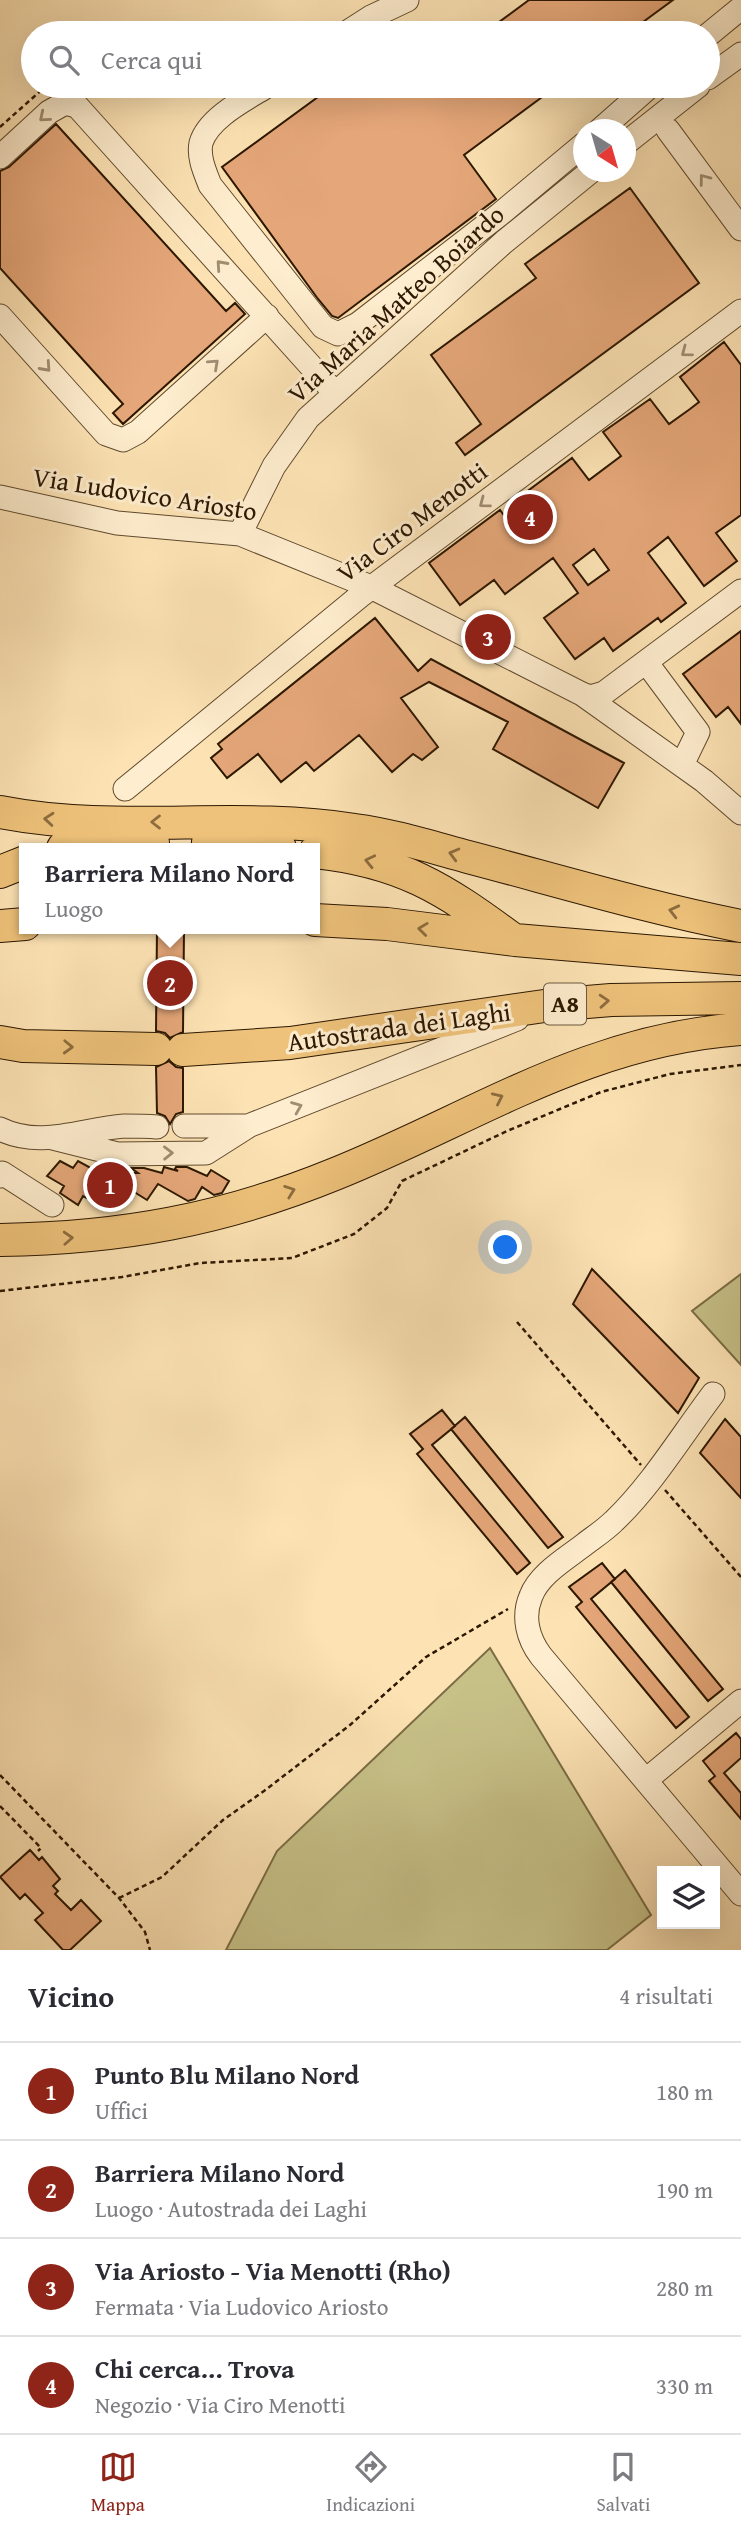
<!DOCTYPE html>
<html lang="it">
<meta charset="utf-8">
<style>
:root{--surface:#fff;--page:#f7f7f7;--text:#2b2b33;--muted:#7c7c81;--line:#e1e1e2;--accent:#8f2418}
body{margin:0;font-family:"Gentium Book Plus",serif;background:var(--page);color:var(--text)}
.controls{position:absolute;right:21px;bottom:21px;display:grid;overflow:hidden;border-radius:0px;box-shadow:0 7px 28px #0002}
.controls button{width:63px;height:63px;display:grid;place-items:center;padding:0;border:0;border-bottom:2px solid var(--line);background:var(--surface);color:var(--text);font:35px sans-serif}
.compass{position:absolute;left:573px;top:119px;width:63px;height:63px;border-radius:50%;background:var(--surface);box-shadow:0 7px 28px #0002;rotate:143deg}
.you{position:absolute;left:506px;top:1248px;width:24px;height:24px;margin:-18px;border:5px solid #fff;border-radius:50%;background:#1a73e8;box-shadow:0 0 0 10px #1a73e833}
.badge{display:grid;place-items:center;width:46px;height:46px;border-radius:50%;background:var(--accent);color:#fff;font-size:23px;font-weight:700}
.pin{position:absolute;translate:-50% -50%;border:4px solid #fff;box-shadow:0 2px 7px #0006}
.popup{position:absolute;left:19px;top:843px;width:301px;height:91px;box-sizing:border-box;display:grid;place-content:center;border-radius:0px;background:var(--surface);filter:drop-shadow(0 2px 5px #0005);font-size:23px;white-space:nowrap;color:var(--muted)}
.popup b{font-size:26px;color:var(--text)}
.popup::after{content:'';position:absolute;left:50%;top:100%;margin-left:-14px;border:14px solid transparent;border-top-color:var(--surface)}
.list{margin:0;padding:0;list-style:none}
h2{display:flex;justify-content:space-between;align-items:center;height:91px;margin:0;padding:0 28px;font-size:30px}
h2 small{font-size:23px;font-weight:400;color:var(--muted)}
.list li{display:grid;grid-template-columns:46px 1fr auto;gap:21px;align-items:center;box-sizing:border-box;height:98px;padding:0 28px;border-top:2px solid var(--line)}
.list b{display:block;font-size:26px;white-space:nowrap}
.list p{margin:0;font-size:23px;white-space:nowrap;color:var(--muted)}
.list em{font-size:23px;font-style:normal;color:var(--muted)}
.icon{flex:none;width:38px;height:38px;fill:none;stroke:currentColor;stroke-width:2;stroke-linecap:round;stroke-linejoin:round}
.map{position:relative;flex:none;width:741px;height:1950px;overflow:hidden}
.search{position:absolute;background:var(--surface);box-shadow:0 7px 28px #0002;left:21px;right:21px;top:21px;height:77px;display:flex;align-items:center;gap:18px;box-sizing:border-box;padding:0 24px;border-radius:38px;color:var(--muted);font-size:26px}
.sheet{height:483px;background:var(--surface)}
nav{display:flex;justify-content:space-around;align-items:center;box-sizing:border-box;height:98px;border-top:2px solid var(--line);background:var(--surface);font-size:19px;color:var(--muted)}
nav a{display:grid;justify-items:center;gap:4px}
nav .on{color:var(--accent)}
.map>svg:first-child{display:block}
.green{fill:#c7c188;stroke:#7a6c44;stroke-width:2}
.building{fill:#e5a779;stroke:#2c1701;stroke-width:2;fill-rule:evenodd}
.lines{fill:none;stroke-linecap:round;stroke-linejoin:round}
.minor-casing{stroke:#604a2e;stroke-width:25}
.highway-casing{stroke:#2c1701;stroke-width:34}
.path{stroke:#2c1701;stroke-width:2.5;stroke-dasharray:5 3.5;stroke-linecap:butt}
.minor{stroke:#feedce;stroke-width:23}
.highway{stroke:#eec27a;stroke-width:32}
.oneway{stroke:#a08d72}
.oneway2{stroke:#8d6c3e}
.labels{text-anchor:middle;stroke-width:6;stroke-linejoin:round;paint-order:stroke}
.shield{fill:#feedce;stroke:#6b573e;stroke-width:2}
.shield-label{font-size:24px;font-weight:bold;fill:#2c1701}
.street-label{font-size:26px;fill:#2c1701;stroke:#feedce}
</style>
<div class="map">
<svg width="741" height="1950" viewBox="0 0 741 1950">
<rect width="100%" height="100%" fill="#fde3b4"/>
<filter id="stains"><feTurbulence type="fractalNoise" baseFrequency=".00286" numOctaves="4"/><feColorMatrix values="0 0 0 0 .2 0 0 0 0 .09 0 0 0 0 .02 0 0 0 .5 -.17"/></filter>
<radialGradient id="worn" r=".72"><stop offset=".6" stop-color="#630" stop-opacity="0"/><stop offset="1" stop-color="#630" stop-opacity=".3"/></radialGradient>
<path class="green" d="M741 1274V1365L692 1311Z
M490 1648 651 1915 607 1950H226L277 1851Z"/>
<path class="building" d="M529 0H673L628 33H484Z
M333 86H557L464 155 496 199 338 318 332 316 318 299 222 167Z
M56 124 226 311 235 303 245 314 123 424 113 413 123 404 0 268V171L9 167Z
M630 188 699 283 465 455 456 443 481 424 431 355 536 278 525 264Z
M724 342 741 365V515L716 533 737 561 704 586 668 537 648 553 686 603 661 622 658 618 613 651 604 638 575 659 544 618 578 593 553 558 505 594 494 580 460 605 429 563 500 510 518 534 546 513 529 490 572 458 589 480 621 456 603 432 650 399 669 424 690 409 699 402 680 377ZM594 549 609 570 588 585 573 565Z
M375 618 418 671 431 659 624 763 598 808 493 749 508 722 429 682 401 698 438 747 422 760 413 754 392 772 359 735 314 771 306 762 281 782 258 754 227 778 211 758 222 749 218 744Z
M741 631V724L728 707 716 717 683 674Z
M157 929H184L183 1032 170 1038 165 1033 156 1031Z
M169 1061 176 1067 183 1068V1112L176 1114 170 1124 165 1116 157 1113 156 1067Z
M60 1161 73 1168 78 1161 98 1172 101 1169 115 1173H138L131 1168H144L162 1173 164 1167 178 1171 175 1169 176 1167H187L207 1176 211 1170 229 1181 222 1193 214 1195 202 1187 195 1199 188 1201 158 1184 147 1200 131 1190 119 1207 105 1199 100 1205 83 1196 78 1205 60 1193 64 1186 47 1176Z
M592 1269 699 1378 678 1413 573 1304Z
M442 1410 455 1426 432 1445 530 1563 517 1574 417 1454 423 1449 410 1434Z
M465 1417 563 1537 548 1548 451 1429Z
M725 1419 741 1437V1498L700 1453Z
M602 1563 615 1579 591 1599 689 1717 676 1728 576 1607 582 1602 569 1587Z
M625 1570 723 1689 708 1701 611 1582Z
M736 1733 741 1739V1758L724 1773 741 1793V1819L709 1781 715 1776 703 1761Z
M30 1850 39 1860 42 1857 60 1879 53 1886 58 1891 55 1894 71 1910 81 1900 101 1921 70 1950H63L35 1920 43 1913 25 1894 20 1899 0 1877Z"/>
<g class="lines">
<g class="minor-casing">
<path id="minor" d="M346 33 371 17 407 0
M708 35 741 8
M708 78 741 54
M267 86C246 99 208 118 201 143 198 157 205 172 210 185L323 327 338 334 358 324 499 215 584 144
M600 130 650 86
M668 130 741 229
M626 143 698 86
M0 157 49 112 65 103 77 106 335 393
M0 316 106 434 123 440 138 432 267 316
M0 497 117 523 240 534 371 587 582 694 704 781 741 813
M240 534 274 466 308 418 504 242 590 172
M646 662 698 732 682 765
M582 694 590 697 604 693 741 591
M125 789 360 596 741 311
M184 1126H248L517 1019
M0 1129C41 1149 82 1129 124 1126 135 1126 146 1126 157 1127
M53 1138 117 1154 206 1153 247 1127
M0 1176 2 1173 52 1205
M713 1394C682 1435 651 1486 614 1521 605 1530 594 1537 585 1544 567 1558 539 1574 531 1596 522 1617 528 1639 541 1656L741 1894
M646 1780 741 1701"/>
</g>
<g class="highway-casing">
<path id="highway" d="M0 812C117 835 237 811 355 830 393 835 431 847 468 857 559 881 649 908 741 926
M208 842 280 848
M63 848 91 844 153 843
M315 852C401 861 443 888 511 938
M0 872 25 862
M315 920 387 924 515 940 741 959
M0 926 25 924
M0 1042 23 1046 156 1049
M183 1050 290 1043 551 1005 611 1000 741 998
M0 1240C122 1238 222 1220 335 1174 474 1118 586 1040 741 1029"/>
</g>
<path class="path" d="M0 127 46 86
M0 1291 122 1277 200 1263 292 1258 354 1234 387 1208 402 1181 507 1131 601 1092 670 1074 741 1065
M517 1322 641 1465
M665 1490 741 1577
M0 1775 119 1898 145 1932 150 1950
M0 1806 41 1848 38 1851
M119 1898 162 1877 223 1820 264 1791 350 1725 426 1657 508 1609"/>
<use href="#minor" class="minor"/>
<use href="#highway" class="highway"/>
</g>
<defs><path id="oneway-chevron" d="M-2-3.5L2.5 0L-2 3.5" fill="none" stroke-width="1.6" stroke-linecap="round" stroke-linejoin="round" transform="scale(1.75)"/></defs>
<g class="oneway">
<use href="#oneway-chevron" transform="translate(44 117) rotate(140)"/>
<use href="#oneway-chevron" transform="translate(704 179) rotate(-127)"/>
<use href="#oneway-chevron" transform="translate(221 265) rotate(-132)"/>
<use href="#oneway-chevron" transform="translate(686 352) rotate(143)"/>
<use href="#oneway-chevron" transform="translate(214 364) rotate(-42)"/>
<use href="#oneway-chevron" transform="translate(46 367) rotate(48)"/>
<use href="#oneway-chevron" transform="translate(484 503) rotate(143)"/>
<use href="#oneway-chevron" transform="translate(297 1107) rotate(-22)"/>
<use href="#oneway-chevron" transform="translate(168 1153) rotate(-1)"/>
</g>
<g class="oneway2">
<use href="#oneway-chevron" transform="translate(49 819) rotate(-175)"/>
<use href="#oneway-chevron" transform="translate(156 822) rotate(-180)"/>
<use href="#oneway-chevron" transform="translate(454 854) rotate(-165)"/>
<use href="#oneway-chevron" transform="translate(370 861) rotate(-167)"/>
<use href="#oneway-chevron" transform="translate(674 911) rotate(-166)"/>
<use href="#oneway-chevron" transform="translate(423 929) rotate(-173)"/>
<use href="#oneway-chevron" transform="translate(604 1001) rotate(-4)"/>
<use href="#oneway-chevron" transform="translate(68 1047) rotate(2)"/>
<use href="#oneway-chevron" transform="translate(498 1098) rotate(-25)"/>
<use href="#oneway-chevron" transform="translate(290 1191) rotate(-20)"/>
<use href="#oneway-chevron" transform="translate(68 1238) rotate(-3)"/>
</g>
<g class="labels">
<rect class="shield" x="544" y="983.5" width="42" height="41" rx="5"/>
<g class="shield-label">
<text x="565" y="1012">A8</text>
</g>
<g class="street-label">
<text transform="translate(396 304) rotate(-42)" y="9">Via Maria Matteo Boiardo</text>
<text transform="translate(145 494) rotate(9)" y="9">Via Ludovico Ariosto</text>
<text transform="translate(412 522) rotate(-37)" y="9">Via Ciro Menotti</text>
<text transform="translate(399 1027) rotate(-8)" y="9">Autostrada dei Laghi</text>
</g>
</g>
<rect width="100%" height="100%" filter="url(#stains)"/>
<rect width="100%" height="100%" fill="url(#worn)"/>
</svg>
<div class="controls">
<button><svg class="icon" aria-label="layers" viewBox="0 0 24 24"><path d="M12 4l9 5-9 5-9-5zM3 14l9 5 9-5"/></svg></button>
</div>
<svg class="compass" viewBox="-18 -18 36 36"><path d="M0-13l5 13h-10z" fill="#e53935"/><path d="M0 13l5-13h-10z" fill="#7c7c81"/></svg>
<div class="you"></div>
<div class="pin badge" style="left:110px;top:1185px">1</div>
<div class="pin badge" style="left:170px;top:983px">2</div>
<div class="popup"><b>Barriera Milano Nord</b>Luogo</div>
<div class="pin badge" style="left:488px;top:637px">3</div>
<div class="pin badge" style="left:530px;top:517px">4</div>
<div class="search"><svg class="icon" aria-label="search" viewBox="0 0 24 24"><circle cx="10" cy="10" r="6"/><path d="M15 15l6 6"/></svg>Cerca qui</div>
</div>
<section class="sheet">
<h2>Vicino<small>4 risultati</small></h2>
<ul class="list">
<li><span class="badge">1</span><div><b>Punto Blu Milano Nord</b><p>Uffici</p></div><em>180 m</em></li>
<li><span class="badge">2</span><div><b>Barriera Milano Nord</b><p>Luogo · Autostrada dei Laghi</p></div><em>190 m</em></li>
<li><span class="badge">3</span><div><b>Via Ariosto - Via Menotti (Rho)</b><p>Fermata · Via Ludovico Ariosto</p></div><em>280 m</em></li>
<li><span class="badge">4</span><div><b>Chi cerca... Trova</b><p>Negozio · Via Ciro Menotti</p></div><em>330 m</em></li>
</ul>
</section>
<nav>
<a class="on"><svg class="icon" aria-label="map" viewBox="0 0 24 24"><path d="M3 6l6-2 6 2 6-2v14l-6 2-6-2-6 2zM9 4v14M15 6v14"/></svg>Mappa</a>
<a><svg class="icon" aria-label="directions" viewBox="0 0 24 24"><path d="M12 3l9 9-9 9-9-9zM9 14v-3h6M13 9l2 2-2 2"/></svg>Indicazioni</a>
<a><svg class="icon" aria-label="saved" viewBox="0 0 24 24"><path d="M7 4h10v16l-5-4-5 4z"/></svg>Salvati</a>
</nav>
